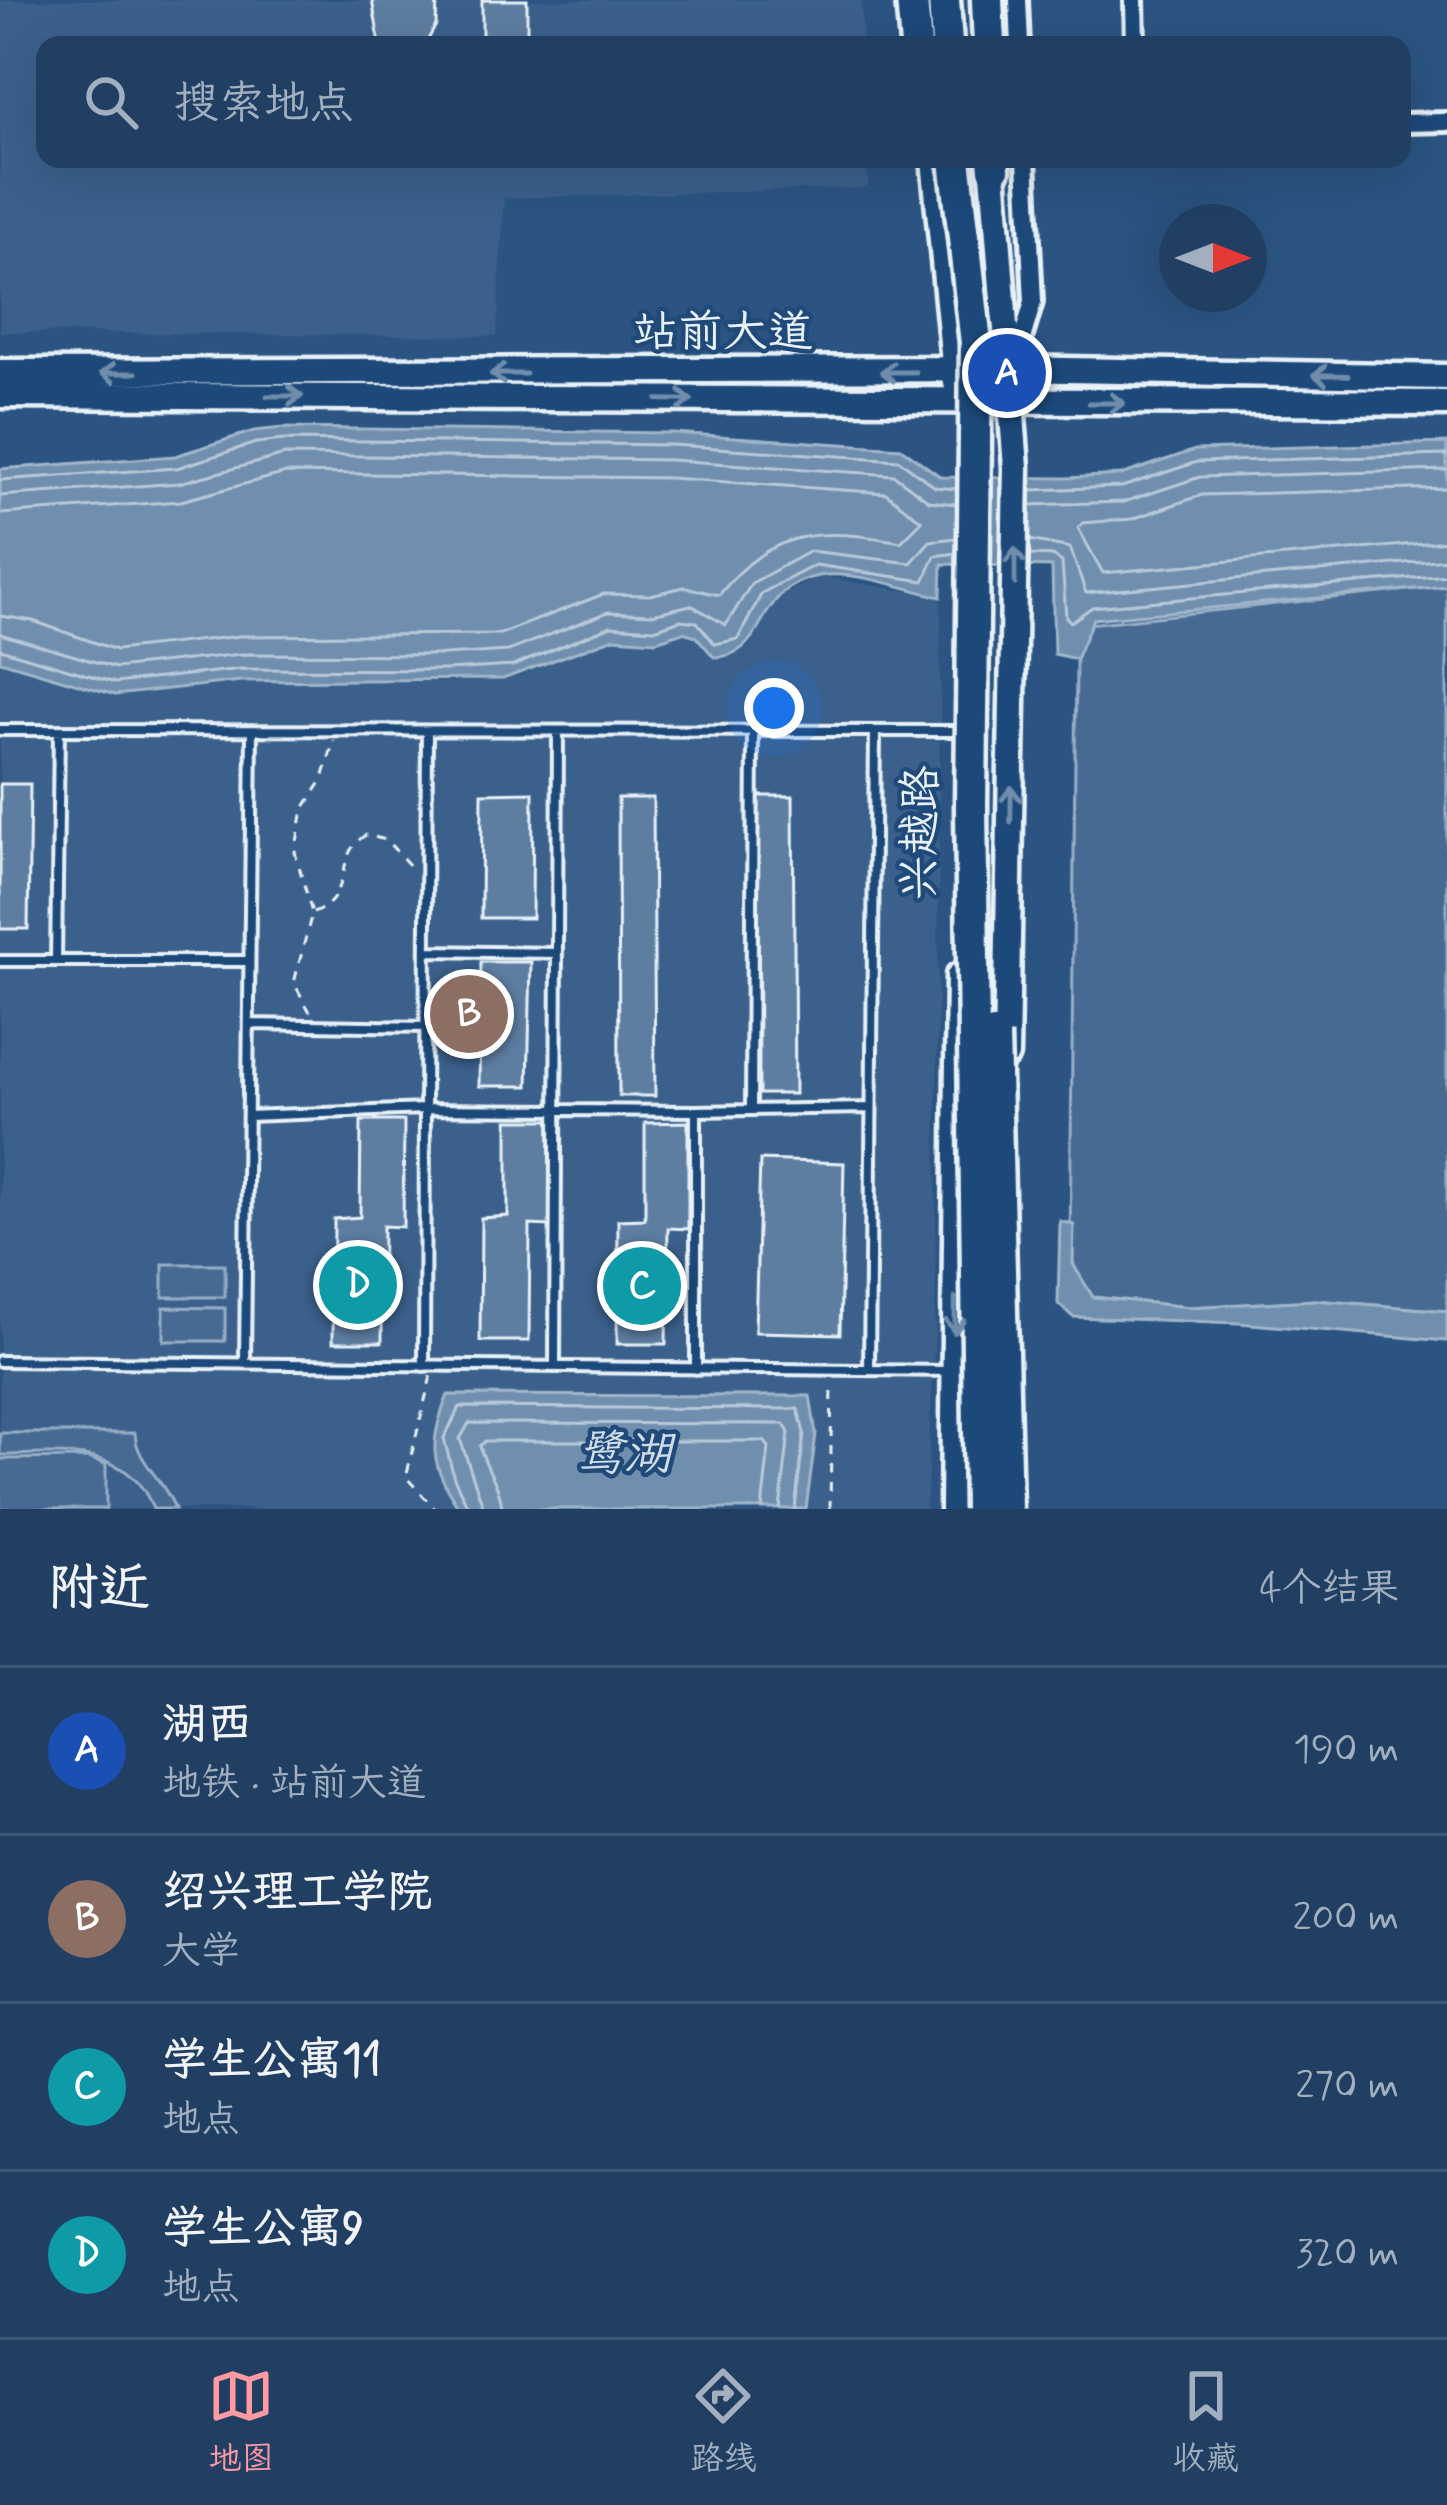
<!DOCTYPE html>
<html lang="zh">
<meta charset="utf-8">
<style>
:root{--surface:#203f62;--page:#284668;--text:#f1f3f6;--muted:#a2afbe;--line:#3d5877;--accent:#ff9aa2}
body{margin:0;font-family:Mynerve,"LXGW WenKai TC",sans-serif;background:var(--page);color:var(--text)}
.compass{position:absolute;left:1159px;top:204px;width:108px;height:108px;border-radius:50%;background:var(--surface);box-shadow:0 12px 48px #0002;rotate:90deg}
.you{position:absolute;left:774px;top:708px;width:42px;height:42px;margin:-30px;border:9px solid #fff;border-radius:50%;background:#1a73e8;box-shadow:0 0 0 18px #1a73e833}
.badge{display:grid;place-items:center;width:78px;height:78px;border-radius:50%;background:var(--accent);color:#fff;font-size:39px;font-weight:700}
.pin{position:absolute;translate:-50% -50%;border:6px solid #fff;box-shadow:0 3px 12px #0006}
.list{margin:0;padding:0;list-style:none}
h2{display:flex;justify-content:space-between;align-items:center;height:156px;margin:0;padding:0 48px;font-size:51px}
h2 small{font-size:39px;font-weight:400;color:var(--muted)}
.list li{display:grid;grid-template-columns:78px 1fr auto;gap:36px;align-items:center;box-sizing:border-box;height:168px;padding:0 48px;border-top:3px solid var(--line)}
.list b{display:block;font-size:45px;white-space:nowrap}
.list p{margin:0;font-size:39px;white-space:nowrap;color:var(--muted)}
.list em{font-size:39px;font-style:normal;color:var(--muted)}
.icon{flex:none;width:66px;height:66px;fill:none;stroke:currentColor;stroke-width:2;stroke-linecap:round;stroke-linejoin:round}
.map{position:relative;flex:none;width:1447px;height:1509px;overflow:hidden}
.search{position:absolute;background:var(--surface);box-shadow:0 12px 48px #0002;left:36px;right:36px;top:36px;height:132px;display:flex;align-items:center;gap:30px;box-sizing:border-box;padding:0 42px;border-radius:24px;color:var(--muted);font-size:45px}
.sheet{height:828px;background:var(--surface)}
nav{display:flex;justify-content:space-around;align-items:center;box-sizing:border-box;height:168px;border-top:3px solid var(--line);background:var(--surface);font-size:33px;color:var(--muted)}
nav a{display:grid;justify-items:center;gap:6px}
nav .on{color:var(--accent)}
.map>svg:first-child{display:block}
.built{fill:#3a608b}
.green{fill:#476b93;stroke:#98aec6;stroke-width:3}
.water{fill:#708ead;stroke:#a0b6cb;stroke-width:3}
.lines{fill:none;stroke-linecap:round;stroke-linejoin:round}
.shore{stroke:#b8c9da;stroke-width:3}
.building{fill:#5d7da1;stroke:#e8f1f8;stroke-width:3}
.lane-casing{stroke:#e8f1f8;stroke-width:16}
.street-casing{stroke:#e8f1f8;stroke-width:26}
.secondary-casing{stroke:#e8f1f8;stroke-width:33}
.highway-casing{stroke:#e8f1f8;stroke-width:39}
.path{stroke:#e8f1f8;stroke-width:3;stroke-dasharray:9 9;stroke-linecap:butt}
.lane{stroke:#1f4a7a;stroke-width:8}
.street{stroke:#1f4a7a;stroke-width:16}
.secondary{stroke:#1f4a7a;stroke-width:24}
.highway{stroke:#1f4a7a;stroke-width:30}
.highway-bridge-casing{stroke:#e8f1f8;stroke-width:39;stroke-linecap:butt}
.highway-bridge{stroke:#1f4a7a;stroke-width:30}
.oneway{stroke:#6f8dac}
.labels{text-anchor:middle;stroke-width:9;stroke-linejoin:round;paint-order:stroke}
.street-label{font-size:45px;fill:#e8f1f8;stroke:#1f4a7a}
.water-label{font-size:48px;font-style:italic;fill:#d0dde9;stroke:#1f4a7a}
</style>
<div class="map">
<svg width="1447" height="1509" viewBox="0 0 1447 1509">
<rect width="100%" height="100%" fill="#2b5482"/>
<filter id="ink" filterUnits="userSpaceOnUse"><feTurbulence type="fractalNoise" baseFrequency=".00833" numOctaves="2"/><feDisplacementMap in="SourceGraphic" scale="24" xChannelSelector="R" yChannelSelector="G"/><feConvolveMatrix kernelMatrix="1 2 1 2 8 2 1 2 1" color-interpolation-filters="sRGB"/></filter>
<g filter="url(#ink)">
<path class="built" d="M0 0H861L863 45H45V159H867L868 188 504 198 497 336 0 332Z
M819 576 941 597 935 1332 926 1509H0V661L115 695 241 681 447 682 517 677 614 638 662 639 690 632 714 657 749 647 770 602Z"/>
<path class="green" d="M1447 586V1311L1315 1300 1189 1307 1093 1297 1076 1273 1070 1249 1076 659 1088 624Z
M163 1264H225V1297H163Z
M164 1307 225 1308V1341H164Z
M0 1433H135C136 1462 165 1480 175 1509H153C129 1442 58 1455 0 1455Z
M88 1458 106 1464V1509H0V1459Z"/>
<path class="water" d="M283 428 673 433 901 448 941 477 1066 478 1121 475 1195 450 1447 443V586L1093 619 1076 659 1054 654 1052 567 942 564 941 597C905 589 855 570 819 576 751 588 770 657 714 657L696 636 683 632 656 641 614 638 503 679 241 681 115 695 0 661V469L175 456 254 431Z
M1060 1221 1074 1225 1073 1264 1093 1297 1189 1307 1315 1300 1447 1311V1341L1239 1323 1073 1317 1058 1304Z
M448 1395 810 1396 816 1434 806 1509H460C430 1466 428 1443 448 1395Z"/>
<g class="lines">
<path class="shore" d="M0 480 177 468 256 443 284 440 672 445 899 460 935 487 956 489
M1447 488 1202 495 1132 519 1083 523 1078 528 1103 573 1447 541
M1031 490 1122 487 1197 462 1447 455
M0 496 179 483 285 455 671 460 894 475 929 501 956 504
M1030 505 1124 502 1200 477 1447 470
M0 514 181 501 286 473 670 478 886 493 922 521 901 542C820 528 774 527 719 595L684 587 650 595 604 594 500 634 240 636 116 650 33 621 0 616
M1030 540 1070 548 1086 593 1447 559
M1030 555 1053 556 1062 562 1066 617 1071 622 1092 607 1447 575
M0 634 116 668 241 654 445 655 508 651 608 612 652 614 691 605 726 625 752 583 810 551 911 563 930 541 956 538
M0 649 115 683 241 669 446 670 513 666 611 626 654 629 681 620 697 622 715 644 738 639 762 593 815 565 924 581 935 556 956 553
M469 1509 454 1478 444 1438 460 1407 798 1409 804 1433 795 1509
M484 1509 460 1439 469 1423 784 1424 789 1433 780 1509
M502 1509C501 1485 485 1469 480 1446L485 1441H764L769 1447 762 1509"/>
</g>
<path class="building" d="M372 0H437L436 25 425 45H380Z
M482 0H527V45H482Z
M0 784H30L28 929H0Z
M533 792 532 918H481L482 793Z
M758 796H793L795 1094H759Z
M618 798H653L655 1096H619Z
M481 962H531L528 1086H479Z
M508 1120H551L550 1226 530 1225 529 1341H480L481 1218 508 1216Z
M361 1121H404L403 1227 383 1226 382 1342H333L334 1219 360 1217Z
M688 1122V1229L668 1228 666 1344H617L618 1220 645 1219V1123Z
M760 1160 844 1163 840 1334 755 1332Z"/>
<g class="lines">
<g class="lane-casing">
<path id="lane" d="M0 730 962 731
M59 731 56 961H249
M427 732 425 1109 696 1111V1369
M426 951 556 953
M0 961H56
M249 1024 426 1027
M751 1110 753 732
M696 1111 870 1108
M248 1116 425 1109 424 1366
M245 1360 252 733
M0 1361 952 1371
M555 1367 558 733
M869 1370 875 732"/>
</g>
<g class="street-casing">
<path id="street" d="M1018 0 1020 45
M1134 0 1135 45
M1402 123 1447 122
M1013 369 1033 302 1026 159"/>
</g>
<g class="secondary-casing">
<path id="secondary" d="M934 159 956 383
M992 159 1016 467 1006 1055
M0 372 1012 369 1447 377
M0 395 1447 403
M953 1509 959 976"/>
</g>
<g class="highway-casing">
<path id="highway" d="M912 0 916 45
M944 0 947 45
M987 0 989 45
M993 159 994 169"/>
</g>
<path class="path" d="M313 913C356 897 332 854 366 835L386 840 412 868
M310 1012 294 983 312 913 295 852 303 810 323 779 334 740
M431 1376 406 1477 435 1509
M830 1509 832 1384"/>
<use href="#lane" class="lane"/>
<use href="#street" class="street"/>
<use href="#secondary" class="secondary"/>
<use href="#highway" class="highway"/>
<g class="highway-bridge-casing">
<path id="highway-bridge" d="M955 159 976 343 971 807 980 1509
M994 1035 1006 1509"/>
</g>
<use href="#highway-bridge" class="highway-bridge"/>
</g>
<defs><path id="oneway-shaft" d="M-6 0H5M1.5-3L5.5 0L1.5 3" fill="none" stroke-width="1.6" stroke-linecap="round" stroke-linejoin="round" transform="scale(3)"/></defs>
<g class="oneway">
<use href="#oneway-shaft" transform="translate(898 372) rotate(180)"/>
<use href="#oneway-shaft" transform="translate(118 373) rotate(-180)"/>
<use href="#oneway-shaft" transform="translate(508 374) rotate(180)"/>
<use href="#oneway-shaft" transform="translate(1330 375) rotate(-179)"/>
<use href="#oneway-shaft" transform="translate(285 396)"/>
<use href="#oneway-shaft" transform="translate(675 400) rotate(1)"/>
<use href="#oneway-shaft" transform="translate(1107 403)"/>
<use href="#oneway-shaft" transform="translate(1015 566) rotate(-90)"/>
<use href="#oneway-shaft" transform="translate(1011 804) rotate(-89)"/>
<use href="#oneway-shaft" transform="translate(955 1316) rotate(91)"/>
</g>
</g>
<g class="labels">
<g class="street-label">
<text x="723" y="346">站前大道</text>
<text transform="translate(918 833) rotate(-89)" y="16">兴越路</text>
</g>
<g class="water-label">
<text x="624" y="1469">鹭湖</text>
</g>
</g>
</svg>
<svg class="compass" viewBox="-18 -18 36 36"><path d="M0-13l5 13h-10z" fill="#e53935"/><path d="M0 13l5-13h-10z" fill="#a2afbe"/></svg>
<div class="you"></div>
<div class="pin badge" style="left:1007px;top:373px;background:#1a4fb4">A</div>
<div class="pin badge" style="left:469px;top:1014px;background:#8d6e63">B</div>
<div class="pin badge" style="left:642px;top:1286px;background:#0f9aa8">C</div>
<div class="pin badge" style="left:358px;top:1285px;background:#0f9aa8">D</div>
<div class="search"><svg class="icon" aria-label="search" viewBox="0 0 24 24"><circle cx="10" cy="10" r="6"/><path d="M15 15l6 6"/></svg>搜索地点</div>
</div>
<section class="sheet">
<h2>附近<small>4个结果</small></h2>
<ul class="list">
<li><span class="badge" style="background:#1a4fb4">A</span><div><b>湖西</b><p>地铁 · 站前大道</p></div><em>190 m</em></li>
<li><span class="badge" style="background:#8d6e63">B</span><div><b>绍兴理工学院</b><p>大学</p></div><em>200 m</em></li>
<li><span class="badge" style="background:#0f9aa8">C</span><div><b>学生公寓11</b><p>地点</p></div><em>270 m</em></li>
<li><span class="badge" style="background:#0f9aa8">D</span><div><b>学生公寓9</b><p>地点</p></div><em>320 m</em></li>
</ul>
</section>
<nav>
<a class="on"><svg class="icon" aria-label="map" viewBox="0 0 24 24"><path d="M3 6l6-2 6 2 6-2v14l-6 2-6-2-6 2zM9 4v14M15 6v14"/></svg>地图</a>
<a><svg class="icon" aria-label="directions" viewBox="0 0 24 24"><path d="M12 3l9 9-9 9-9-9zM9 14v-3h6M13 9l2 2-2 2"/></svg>路线</a>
<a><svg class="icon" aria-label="saved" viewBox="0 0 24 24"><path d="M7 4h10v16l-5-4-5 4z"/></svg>收藏</a>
</nav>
